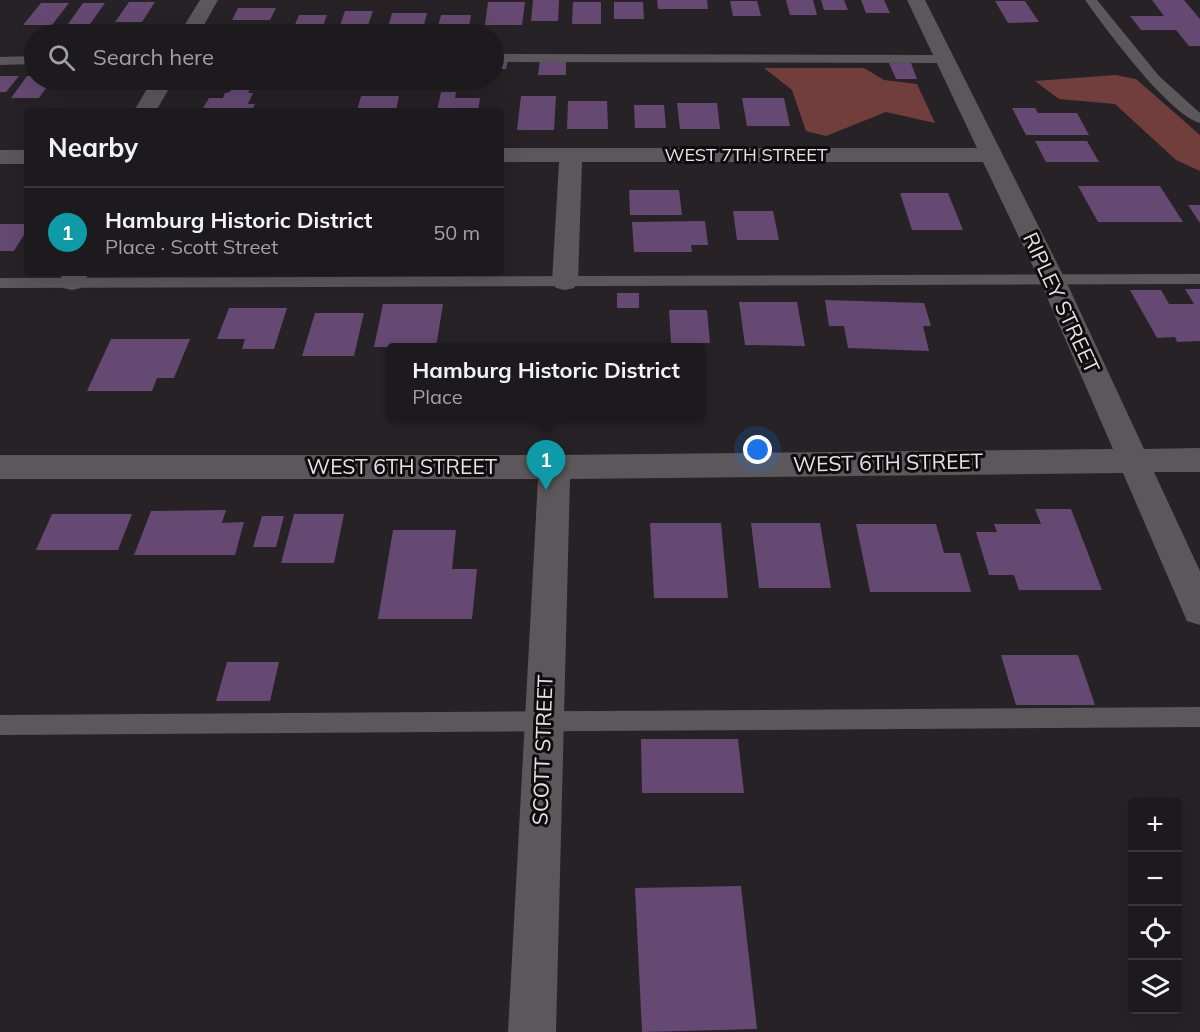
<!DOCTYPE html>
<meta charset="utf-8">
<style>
:root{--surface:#1c1a1c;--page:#292729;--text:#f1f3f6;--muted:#a0a1a3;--line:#3a383b;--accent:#db2777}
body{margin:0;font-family:Mulish,sans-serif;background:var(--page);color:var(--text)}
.controls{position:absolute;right:18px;bottom:18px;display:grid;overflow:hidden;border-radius:6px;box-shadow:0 6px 24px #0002}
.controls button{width:54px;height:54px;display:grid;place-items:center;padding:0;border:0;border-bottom:2px solid var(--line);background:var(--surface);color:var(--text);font:30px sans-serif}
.you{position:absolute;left:758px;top:450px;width:21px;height:21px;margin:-15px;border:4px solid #fff;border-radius:50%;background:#1a73e8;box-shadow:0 0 0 9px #1a73e833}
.badge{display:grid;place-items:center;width:39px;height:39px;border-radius:50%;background:var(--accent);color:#fff;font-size:20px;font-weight:700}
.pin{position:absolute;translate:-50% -50px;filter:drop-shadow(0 2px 3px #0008)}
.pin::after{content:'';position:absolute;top:32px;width:21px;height:18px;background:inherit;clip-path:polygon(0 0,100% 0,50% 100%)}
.popup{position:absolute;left:387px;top:343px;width:318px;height:78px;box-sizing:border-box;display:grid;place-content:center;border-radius:6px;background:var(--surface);filter:drop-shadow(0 2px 4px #0005);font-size:20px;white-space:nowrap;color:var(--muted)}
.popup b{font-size:22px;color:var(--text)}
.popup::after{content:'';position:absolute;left:50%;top:100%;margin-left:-12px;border:12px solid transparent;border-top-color:var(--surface)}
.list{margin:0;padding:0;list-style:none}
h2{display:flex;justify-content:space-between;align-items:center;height:78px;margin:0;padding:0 24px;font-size:26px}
h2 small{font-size:20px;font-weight:400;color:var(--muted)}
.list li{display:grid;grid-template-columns:39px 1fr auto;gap:18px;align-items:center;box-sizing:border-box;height:90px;padding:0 24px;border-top:2px solid var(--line)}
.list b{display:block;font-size:22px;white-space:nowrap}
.list p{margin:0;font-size:20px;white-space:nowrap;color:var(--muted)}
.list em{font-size:20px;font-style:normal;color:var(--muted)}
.icon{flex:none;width:33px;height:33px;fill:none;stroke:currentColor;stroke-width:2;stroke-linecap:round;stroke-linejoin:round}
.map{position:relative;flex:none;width:1200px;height:1032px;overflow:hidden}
.search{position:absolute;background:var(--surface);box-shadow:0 6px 24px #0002;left:24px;top:24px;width:480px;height:66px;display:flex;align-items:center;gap:15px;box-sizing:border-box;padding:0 21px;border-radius:33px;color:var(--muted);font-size:22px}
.panel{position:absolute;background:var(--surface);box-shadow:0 6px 24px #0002;left:24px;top:108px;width:480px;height:168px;border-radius:6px}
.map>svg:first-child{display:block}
.forest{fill:#723e3c}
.building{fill:#654972}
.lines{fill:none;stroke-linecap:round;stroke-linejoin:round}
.lane{fill:#5c575a;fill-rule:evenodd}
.street{fill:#5c575a;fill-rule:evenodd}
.labels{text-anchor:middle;stroke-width:6;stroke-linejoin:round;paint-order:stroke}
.far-street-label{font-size:18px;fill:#e6e3e5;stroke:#0e0c0d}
.street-label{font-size:21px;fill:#e6e3e5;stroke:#0e0c0d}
</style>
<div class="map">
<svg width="1200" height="1032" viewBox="0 0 1200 1032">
<rect width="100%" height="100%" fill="#262225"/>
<path class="forest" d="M764 68H864L884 80 917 84 935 123 886 112 826 136 806 131 792 90Z
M1115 75 1136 79 1200 135V171L1176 160 1115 104 1059 99 1035 81Z"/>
<path class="building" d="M533 0H559L558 21H531Z
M657 0H707L708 9H658Z
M786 0H813L817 15H790Z
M821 0H844L848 10H824Z
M861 0H884L890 13H866Z
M1152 0H1184L1200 19V46H1189L1176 30H1141L1130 16H1164Z
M730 1H757L761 16H733Z
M995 1H1025L1039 22 1008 23Z
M129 2H155L142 22H115Z
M488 2H525L522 25H485Z
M573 2H601V24H572Z
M614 2H643L644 19H614Z
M41 3H69L52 25H23Z
M83 3H105L90 24H68Z
M238 8H276L270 20H232Z
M345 11H373L366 31H338Z
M392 13H427L422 34H386Z
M299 15H327L320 34H291Z
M441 15H471L468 34H436Z
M494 60H508L506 69H494Z
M540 60H566V75H538Z
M889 63H911L917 79H896Z
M0 76H19L6 92H0Z
M27 76H34V80H52L39 98H11Z
M58 80H119L118 82H76L74 86H53Z
M232 87H251L248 93H253L248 104H255L252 111H207L208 108H203L209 98H223L225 93 230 92Z
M441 92H456L455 98H480L478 111H437Z
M361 96H399L396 111H357Z
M521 96H556L554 130H517Z
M742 98H784L790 126H747Z
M568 101H607L608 129H567Z
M677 103H717L720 129H680Z
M634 105H664L666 128H635Z
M1012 108H1035L1038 113H1077L1089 135H1026Z
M1035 141H1087L1099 162H1046Z
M1078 186H1160L1183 222H1098Z
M629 190H679L682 215H630Z
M900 193H948L963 230H912Z
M1188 205H1200V223Z
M733 211H773L779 240H737Z
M705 221 708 245H691L692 252H634L632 222Z
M0 224H27V230L14 251H0Z
M1185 289H1200V341L1177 342 1175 337 1157 338 1130 290H1161L1169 304H1194Z
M617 293H639V308H617Z
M825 300 924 303 931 326H923L929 351 848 348 844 326H829Z
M739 302H797L805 346 745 345Z
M383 304H443L436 347H374Z
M229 308H287L274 349H242L245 339H217Z
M669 310H707L710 343H671Z
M315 313H364L354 356H302Z
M111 339H190L174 378H157L152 391H87Z
M1035 509H1071L1102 590H1019L1014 575H989L976 532H997L994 524H1041Z
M226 510 222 523 244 522 235 555H134L151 511Z
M52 514H132L118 550H36Z
M294 514H344L334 563H281Z
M262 516H284L276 547H253Z
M650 523H721L728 598H654Z
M751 523H820L831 588H759Z
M856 524H936L944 553H960L971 592H870Z
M393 530H456L452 569H477L472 619H378Z
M1001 655H1078L1095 705H1016Z
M227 662H279L270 701H216Z
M641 739H738L744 793H642Z
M741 886 757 1029 642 1032 635 888Z"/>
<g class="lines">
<path class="lane" d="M1085 0H1097L1159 76 1200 113V123C1169 115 1105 28 1085 0Z
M494 54 945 55 951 59 945 63 494 62Z
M34 56V64L0 65V57Z
M1200 274V284L0 288V278Z
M1200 707V727L0 735V715Z"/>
<path class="street" d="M200 0H218L199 34H179Z
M907 0H925L1065 279 1144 449 1200 448V472H1154L1200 571V625L1187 621 1123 473 570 479 556 1032H508L538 479H0V455H554L1113 449 1039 279 983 162H582L578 282 574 288 565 290 556 288 552 282 559 162H501V148H977Z
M152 80H174L156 111H134Z
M0 150H27V164H0Z
M63 273H89L81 288 72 290 63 288 59 282Z"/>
</g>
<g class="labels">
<g class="far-street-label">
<text x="746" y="161">WEST 7TH STREET</text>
</g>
<g class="street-label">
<text transform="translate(1061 303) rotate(65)" y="7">RIPLEY STREET</text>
<text transform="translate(888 463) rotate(-1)" y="7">WEST 6TH STREET</text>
<text x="402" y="474">WEST 6TH STREET</text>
<text transform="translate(543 750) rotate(-88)" y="7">SCOTT STREET</text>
</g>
</g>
</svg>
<div class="controls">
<button>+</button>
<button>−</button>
<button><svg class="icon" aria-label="locate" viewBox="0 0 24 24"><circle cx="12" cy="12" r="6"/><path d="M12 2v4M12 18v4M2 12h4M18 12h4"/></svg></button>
<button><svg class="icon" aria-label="layers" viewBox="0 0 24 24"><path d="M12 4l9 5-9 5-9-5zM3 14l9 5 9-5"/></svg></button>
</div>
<div class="you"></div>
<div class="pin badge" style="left:546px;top:490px;background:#0f9aa8">1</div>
<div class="popup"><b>Hamburg Historic District</b>Place</div>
<div class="search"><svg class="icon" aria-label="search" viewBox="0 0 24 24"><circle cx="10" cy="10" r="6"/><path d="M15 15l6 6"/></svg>Search here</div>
<section class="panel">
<h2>Nearby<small></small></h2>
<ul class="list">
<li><span class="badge" style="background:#0f9aa8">1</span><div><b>Hamburg Historic District</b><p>Place · Scott Street</p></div><em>50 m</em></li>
</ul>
</section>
</div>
